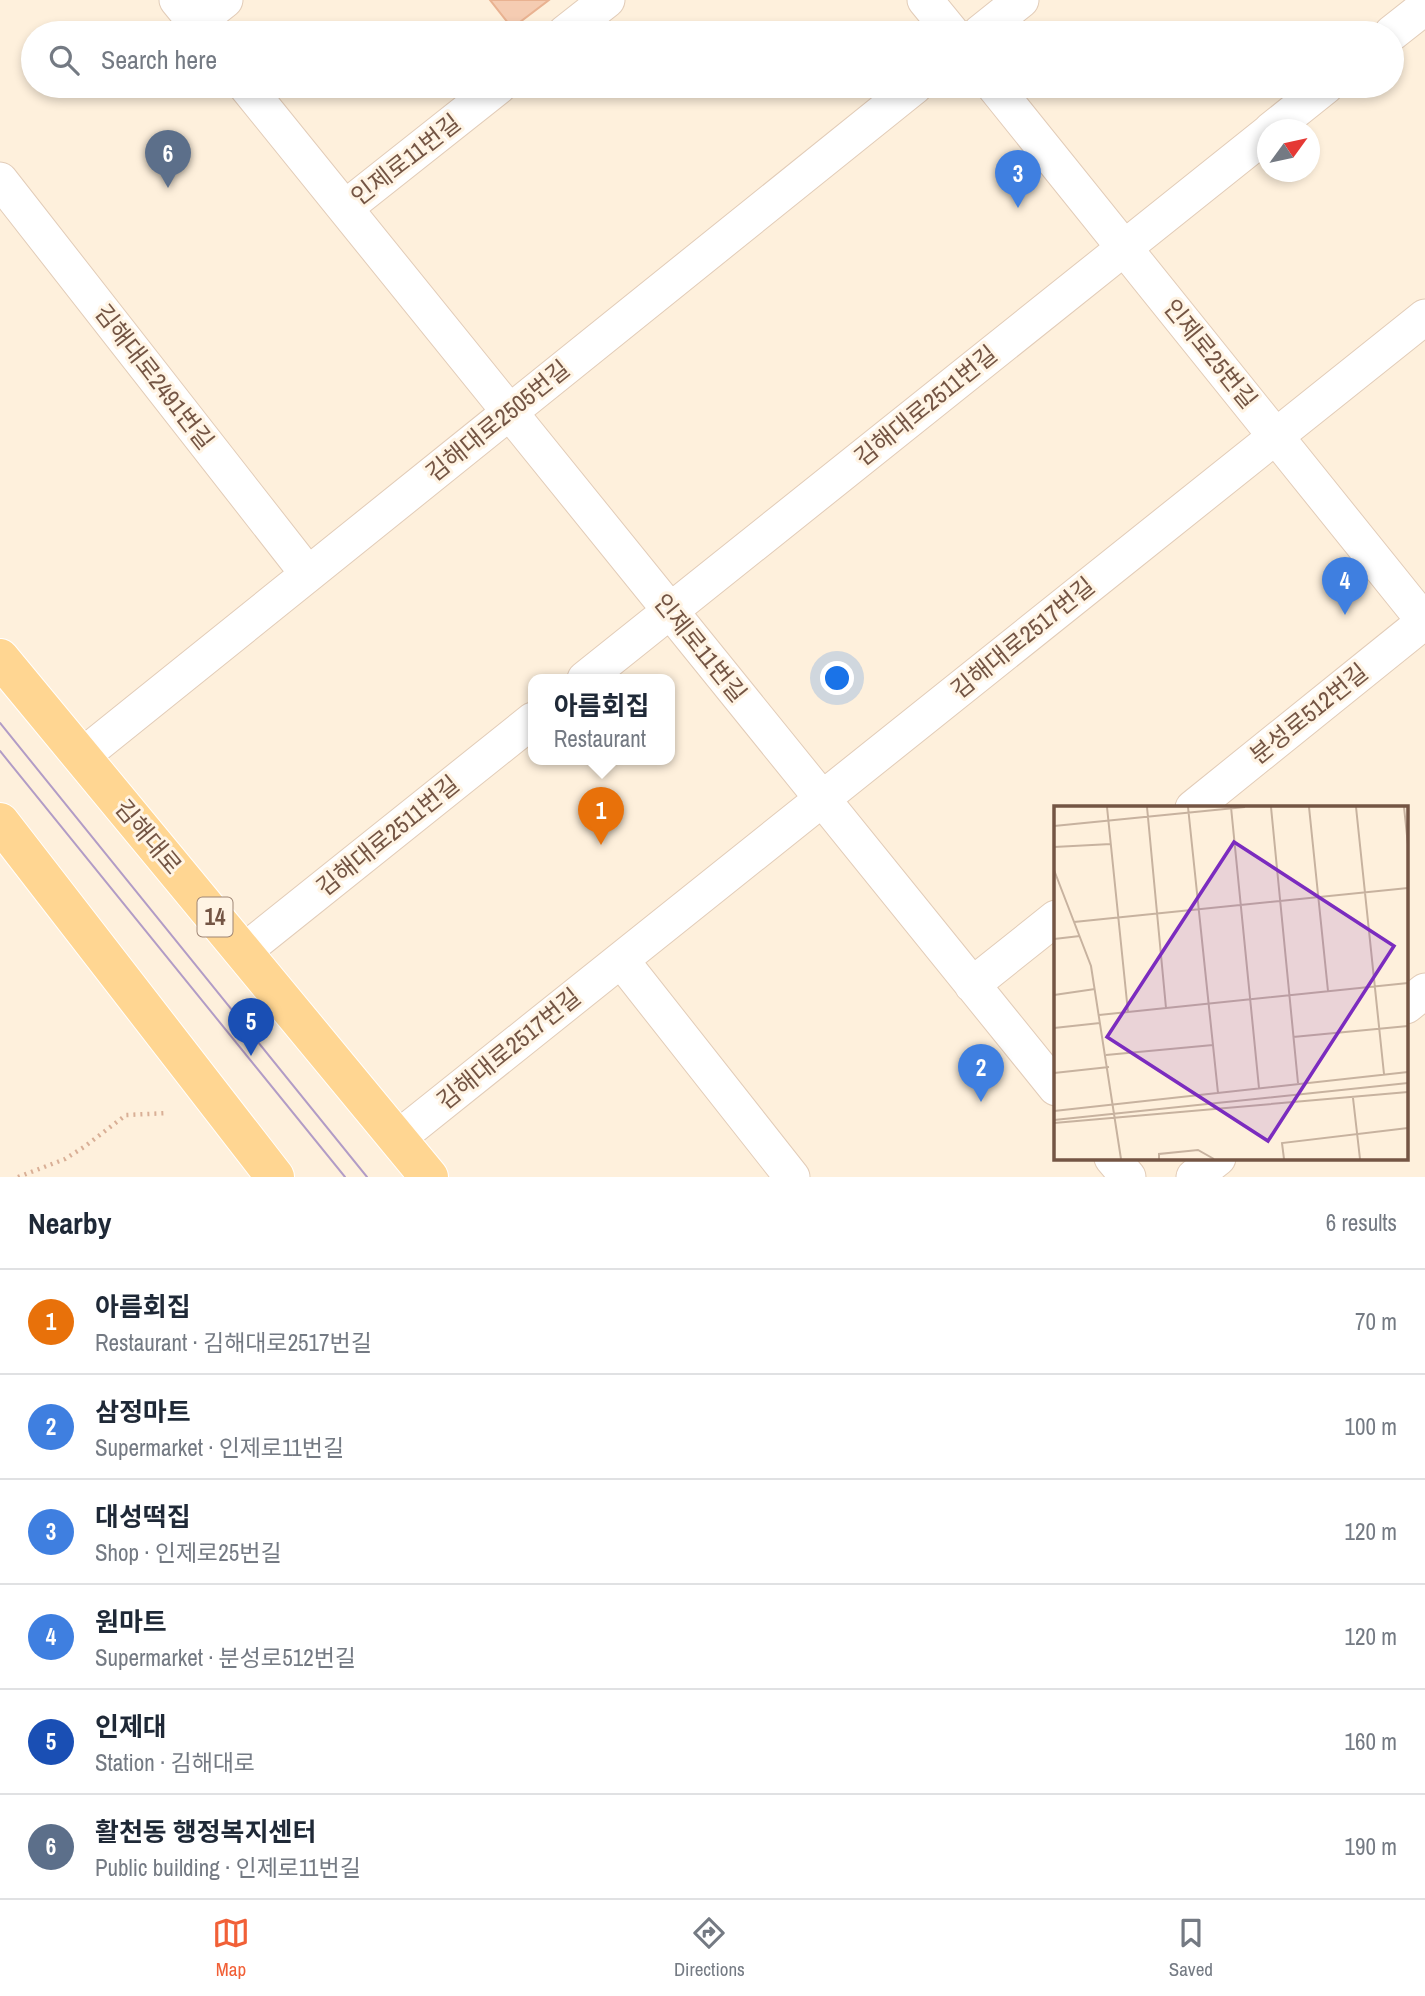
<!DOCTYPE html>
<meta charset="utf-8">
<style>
:root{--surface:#fff;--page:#f6f6f7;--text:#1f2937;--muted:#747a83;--line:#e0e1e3;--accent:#f16037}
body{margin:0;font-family:"Archivo Narrow","Noto Sans KR",sans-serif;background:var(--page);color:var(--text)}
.compass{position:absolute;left:1257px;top:119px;width:63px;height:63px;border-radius:50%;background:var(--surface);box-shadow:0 4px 10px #0003;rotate:57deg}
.you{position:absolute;left:838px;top:679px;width:24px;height:24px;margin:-18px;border:5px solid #fff;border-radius:50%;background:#1a73e8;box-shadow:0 0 0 10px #1a73e833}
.badge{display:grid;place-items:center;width:46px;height:46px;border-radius:50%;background:var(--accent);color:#fff;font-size:23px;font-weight:700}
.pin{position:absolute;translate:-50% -58px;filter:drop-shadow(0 2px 4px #0008)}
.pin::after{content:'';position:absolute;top:37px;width:24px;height:21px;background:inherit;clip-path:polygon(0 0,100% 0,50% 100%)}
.popup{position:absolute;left:528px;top:674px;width:147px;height:91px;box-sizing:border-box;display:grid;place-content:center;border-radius:14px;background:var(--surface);filter:drop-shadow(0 2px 5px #0005);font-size:23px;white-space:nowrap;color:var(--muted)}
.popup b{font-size:26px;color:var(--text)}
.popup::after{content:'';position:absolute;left:50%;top:100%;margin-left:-14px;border:14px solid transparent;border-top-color:var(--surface)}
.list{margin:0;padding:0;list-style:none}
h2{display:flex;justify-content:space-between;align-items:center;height:91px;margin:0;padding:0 28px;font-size:30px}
h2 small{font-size:23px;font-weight:400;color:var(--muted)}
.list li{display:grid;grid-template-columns:46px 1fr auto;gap:21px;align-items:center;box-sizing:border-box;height:105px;padding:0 28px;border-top:2px solid var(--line)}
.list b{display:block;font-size:26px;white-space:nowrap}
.list p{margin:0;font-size:23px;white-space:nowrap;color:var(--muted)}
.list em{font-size:23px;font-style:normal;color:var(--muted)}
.icon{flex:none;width:38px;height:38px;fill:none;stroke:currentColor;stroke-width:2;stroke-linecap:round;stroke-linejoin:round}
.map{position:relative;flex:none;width:1425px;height:1177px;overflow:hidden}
.search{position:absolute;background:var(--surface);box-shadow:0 4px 10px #0003;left:21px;right:21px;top:21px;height:77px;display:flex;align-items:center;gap:18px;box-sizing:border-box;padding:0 24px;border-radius:38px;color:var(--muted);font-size:26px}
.sheet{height:721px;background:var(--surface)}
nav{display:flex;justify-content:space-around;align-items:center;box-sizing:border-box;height:98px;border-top:2px solid var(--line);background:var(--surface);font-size:19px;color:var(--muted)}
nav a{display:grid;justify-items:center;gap:4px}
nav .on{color:var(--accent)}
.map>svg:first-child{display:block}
.building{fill:#f5ccb2;stroke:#e9b291;stroke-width:2}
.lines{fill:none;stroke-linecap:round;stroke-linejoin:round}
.minor-casing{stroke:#e2ccb8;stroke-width:37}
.major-casing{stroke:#fff;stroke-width:40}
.path{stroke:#d9af96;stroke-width:4.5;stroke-dasharray:2 5;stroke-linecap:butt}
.minor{stroke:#fff;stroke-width:35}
.major{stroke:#ffd692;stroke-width:38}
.tram{stroke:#b29cc6;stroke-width:2}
.labels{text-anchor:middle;stroke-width:6;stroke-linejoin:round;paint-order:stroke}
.shield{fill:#fff4e4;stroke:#9e8574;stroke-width:2}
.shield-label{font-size:23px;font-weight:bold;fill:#745544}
.street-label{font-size:24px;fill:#745544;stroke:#fff4e4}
.inset-road{fill:none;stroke:#c7b29f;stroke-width:2}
.view{fill:#7b2cbf;fill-opacity:0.15;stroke:#7b2cbf;stroke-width:3.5}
.inset-edge{fill:none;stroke:#745544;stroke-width:3.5}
</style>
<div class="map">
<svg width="1425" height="1177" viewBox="0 0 1425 1177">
<rect width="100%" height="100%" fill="#fef0dc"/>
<path class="building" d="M490 0H549L512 28Z"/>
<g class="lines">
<g class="minor-casing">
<path id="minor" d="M177 0 204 33
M925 0 952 33
M196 23 225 0
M565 33 607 0
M980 33 1021 0
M1392 33 1425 7
M246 86 1056 1088
M994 86 1425 622
M1271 130 1326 86
M0 180 308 574
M345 208 499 86
M585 679 1268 133
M81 757 915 86
M1193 808 1425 621
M243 952 533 720
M621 960 792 1177
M972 985 1056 918
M1406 1006 1425 991
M398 1138 1425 317
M1112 1158 1128 1177
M1194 1177 1218 1158"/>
</g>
<g class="major-casing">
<path id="major" d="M0 658 429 1177
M0 822 275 1177"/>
</g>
<path class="path" d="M18 1177 65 1159 84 1147 126 1115 168 1113"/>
<use href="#minor" class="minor"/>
<use href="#major" class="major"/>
<path class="tram" d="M0 723 367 1177
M0 751 345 1177"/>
</g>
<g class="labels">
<rect class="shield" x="197.5" y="897.5" width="35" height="39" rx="5"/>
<g class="shield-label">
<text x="215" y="925">14</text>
</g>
<g class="street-label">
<text transform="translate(406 160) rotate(-38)" y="8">인제로11번길</text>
<text transform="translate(1210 354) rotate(51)" y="8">인제로25번길</text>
<text transform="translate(154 377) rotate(52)" y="8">김해대로2491번길</text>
<text transform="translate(926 406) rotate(-39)" y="8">김해대로2511번길</text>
<text transform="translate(498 421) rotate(-39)" y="8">김해대로2505번길</text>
<text transform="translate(1023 638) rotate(-39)" y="8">김해대로2517번길</text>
<text transform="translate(700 648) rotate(51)" y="8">인제로11번길</text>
<text transform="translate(1309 714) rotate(-39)" y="8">분성로512번길</text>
<text transform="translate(388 836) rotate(-39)" y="8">김해대로2511번길</text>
<text transform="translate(148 837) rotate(50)" y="8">김해대로</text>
<text transform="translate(509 1049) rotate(-39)" y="8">김해대로2517번길</text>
</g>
</g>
<g transform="translate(1054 806)">
<rect width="354" height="354" fill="#fef0dc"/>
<path class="inset-road" d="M53 1 74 206M93 1 112 202M134 1 164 287M177 1 205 282M217 1 244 277M255 1 274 185M302 1 330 268M350 1 354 39M0 20 191 1M0 41 57 38M0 64 37 160 67 353M20 116 354 82M0 133 26 130M0 189 41 183M45 209 354 177M0 222 46 217M239 231 354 220M52 249 159 239M0 267 55 261M299 292 306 353M0 305 354 266M0 314 354 277M0 317 354 286M105 353V348L144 344 160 353M230 353 228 337 354 322"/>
<path class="view" d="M180 36 340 140 214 335 53 231Z"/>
<rect width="354" height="354" class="inset-edge"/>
</g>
</svg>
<svg class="compass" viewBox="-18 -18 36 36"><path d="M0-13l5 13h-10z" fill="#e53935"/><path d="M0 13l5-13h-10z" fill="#747a83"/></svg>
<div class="you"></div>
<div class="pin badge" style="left:601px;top:845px;background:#e8710a">1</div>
<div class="popup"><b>아름회집</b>Restaurant</div>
<div class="pin badge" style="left:981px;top:1102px;background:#3f7fe0">2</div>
<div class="pin badge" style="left:1018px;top:208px;background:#3f7fe0">3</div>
<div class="pin badge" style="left:1345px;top:615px;background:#3f7fe0">4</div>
<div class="pin badge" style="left:251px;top:1056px;background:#1a4fb4">5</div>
<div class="pin badge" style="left:168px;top:188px;background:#5c6f8a">6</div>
<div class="search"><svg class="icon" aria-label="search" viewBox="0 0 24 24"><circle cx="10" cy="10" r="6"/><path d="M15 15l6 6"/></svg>Search here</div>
</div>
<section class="sheet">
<h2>Nearby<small>6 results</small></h2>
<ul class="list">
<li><span class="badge" style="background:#e8710a">1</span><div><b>아름회집</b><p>Restaurant · 김해대로2517번길</p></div><em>70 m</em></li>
<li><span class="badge" style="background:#3f7fe0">2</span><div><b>삼정마트</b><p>Supermarket · 인제로11번길</p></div><em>100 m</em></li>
<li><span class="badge" style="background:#3f7fe0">3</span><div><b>대성떡집</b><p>Shop · 인제로25번길</p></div><em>120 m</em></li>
<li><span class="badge" style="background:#3f7fe0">4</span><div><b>원마트</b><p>Supermarket · 분성로512번길</p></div><em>120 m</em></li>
<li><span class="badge" style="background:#1a4fb4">5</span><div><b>인제대</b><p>Station · 김해대로</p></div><em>160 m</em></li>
<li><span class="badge" style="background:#5c6f8a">6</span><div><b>활천동 행정복지센터</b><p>Public building · 인제로11번길</p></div><em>190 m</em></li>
</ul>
</section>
<nav>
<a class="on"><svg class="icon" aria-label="map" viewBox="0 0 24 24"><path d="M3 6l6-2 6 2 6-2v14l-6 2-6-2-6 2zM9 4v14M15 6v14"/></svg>Map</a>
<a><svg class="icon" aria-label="directions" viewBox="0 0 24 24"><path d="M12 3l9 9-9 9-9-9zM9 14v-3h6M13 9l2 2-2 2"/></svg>Directions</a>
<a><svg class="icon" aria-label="saved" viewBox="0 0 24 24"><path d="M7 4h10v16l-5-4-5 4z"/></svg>Saved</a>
</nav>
